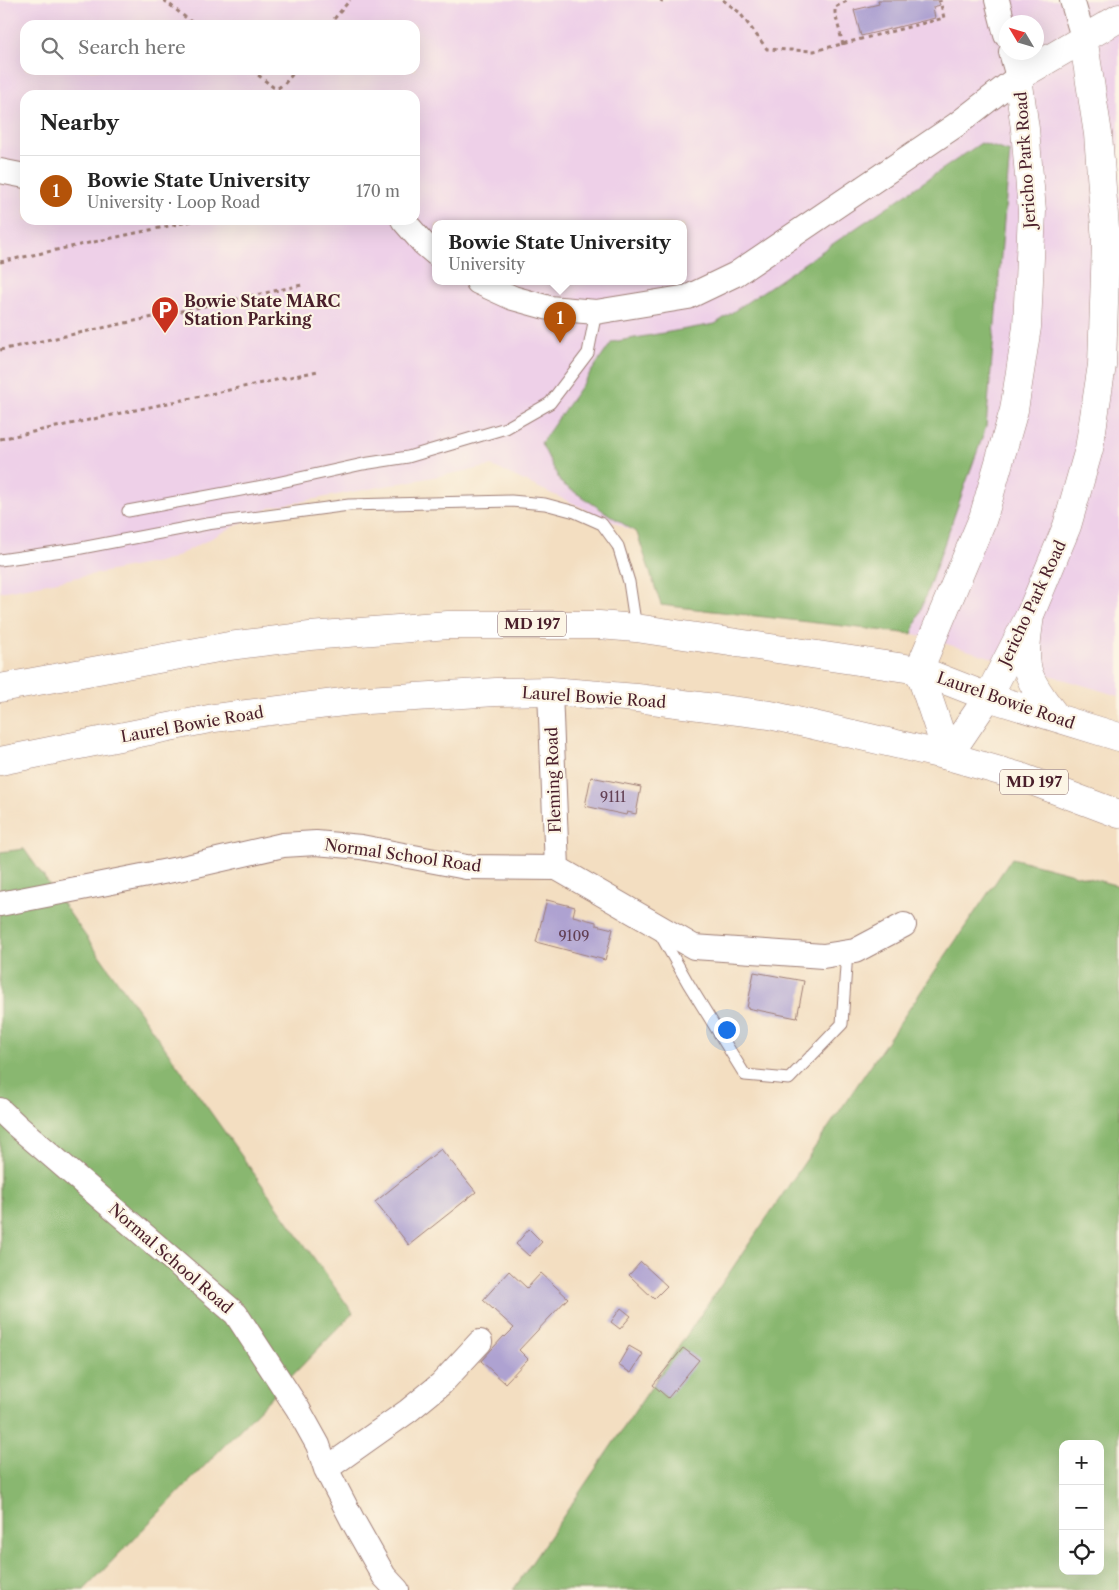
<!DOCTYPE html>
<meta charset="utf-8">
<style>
:root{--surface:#fff;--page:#f6f6f6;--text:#222;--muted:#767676;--line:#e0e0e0;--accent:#b45309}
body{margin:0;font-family:"Libre Caslon Text",serif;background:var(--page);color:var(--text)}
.controls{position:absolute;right:15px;bottom:15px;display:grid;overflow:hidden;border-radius:10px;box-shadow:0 5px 20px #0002}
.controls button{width:45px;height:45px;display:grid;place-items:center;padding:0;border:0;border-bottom:1px solid var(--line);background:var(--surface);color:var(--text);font:25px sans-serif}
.compass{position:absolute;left:999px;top:15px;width:45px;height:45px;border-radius:50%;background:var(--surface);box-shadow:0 5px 20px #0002;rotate:308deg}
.you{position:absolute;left:726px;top:1029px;width:18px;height:18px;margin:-12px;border:4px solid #fff;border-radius:50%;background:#1a73e8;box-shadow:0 0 0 8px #1a73e833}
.badge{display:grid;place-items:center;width:32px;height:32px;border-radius:50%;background:var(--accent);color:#fff;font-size:16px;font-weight:700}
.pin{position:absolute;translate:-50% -41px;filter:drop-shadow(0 1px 2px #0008)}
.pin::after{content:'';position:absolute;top:26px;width:18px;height:15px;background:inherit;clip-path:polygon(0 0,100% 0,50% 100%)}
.popup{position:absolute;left:432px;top:220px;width:255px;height:65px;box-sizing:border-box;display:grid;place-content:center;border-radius:10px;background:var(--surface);filter:drop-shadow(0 1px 4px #0005);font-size:16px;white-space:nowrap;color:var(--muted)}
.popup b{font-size:19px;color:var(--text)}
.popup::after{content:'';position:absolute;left:50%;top:100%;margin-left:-10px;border:10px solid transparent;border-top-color:var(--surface)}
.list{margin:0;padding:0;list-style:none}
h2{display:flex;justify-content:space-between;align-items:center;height:65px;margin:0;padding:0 20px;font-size:21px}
h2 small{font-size:16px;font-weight:400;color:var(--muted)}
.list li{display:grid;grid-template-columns:32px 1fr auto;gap:15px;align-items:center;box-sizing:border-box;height:70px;padding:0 20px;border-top:1px solid var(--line)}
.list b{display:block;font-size:19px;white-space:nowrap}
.list p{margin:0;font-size:16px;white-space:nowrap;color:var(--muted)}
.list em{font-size:16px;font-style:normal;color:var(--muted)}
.icon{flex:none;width:28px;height:28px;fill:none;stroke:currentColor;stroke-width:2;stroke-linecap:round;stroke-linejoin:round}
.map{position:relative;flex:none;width:1119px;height:1590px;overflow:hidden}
.search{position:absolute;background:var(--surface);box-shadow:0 5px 20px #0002;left:20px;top:20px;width:400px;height:55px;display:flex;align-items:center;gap:12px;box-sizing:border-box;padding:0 18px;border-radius:15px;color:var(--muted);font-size:19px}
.panel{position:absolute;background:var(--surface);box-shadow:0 5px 20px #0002;left:20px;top:90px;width:400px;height:135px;border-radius:15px}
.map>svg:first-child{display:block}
.built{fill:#eed0e8;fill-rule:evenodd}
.forest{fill:#89b76f;stroke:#6a6b4d;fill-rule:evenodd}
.building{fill:#aea2d1}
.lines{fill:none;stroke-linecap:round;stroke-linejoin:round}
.lane-casing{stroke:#9e7e76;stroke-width:13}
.street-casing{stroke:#9e7e76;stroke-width:26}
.secondary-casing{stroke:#9e7e76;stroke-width:29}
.primary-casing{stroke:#9e7e76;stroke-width:29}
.path{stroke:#9e7e76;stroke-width:3;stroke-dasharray:4 4;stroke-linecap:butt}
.lane{stroke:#fff;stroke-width:11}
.street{stroke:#fff;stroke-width:24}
.secondary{stroke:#fff;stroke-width:28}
.primary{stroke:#fff;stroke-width:28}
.labels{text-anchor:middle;stroke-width:4.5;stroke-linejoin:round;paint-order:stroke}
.number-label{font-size:14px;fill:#634054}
.shield{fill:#fcf5e5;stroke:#7f5f63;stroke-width:1}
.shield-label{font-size:15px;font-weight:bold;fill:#4a1f2b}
.street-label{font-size:16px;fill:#4a1f2b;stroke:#fcf5e5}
.poi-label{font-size:16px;font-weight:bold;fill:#4a1f2b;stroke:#fcf5e5;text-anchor:start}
</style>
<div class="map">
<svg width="1119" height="1590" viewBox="0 0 1119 1590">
<rect width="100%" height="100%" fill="#fcf5e5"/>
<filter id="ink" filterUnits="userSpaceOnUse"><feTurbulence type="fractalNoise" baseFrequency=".02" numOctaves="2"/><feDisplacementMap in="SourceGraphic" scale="10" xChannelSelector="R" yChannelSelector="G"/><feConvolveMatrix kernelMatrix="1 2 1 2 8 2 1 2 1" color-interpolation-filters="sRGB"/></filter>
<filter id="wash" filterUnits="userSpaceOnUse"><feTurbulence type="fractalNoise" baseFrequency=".0096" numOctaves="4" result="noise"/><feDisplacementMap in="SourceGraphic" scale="20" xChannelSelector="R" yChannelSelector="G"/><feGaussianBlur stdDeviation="1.12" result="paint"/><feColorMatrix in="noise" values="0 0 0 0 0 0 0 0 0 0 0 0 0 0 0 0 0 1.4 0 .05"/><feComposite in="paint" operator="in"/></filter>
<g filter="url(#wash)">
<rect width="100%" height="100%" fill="#f3dec1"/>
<path class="built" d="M0 0H1119V696L864 619 637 533 492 466 272 507 169 560 0 592ZM1006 22H1036V52H1006ZM25 25H415V70H25ZM25 95H415V220H25ZM436 224H684V282H436Z"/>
<path class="forest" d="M981 143 1010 152 986 427 912 634 661 605 637 533 561 483 541 443 612 342 715 324Z
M24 849 353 1313 84 1590H0V852Z
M1012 858 1119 886V1590H513ZM1063 1444H1100V1571H1063Z"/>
<g id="blocks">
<path class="building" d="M878 0H938L940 5 933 7 935 18 861 36 854 10 879 4Z
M591 777 641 787 636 814 627 812 626 815 585 806Z
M547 900 575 907 573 916 596 922V925L613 929 605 960 536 942Z
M754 972 804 981 797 1018 747 1008Z
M441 1149 476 1192 409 1245 375 1202Z
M529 1229 542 1242 529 1256 516 1244Z
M641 1262 667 1286 654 1299 629 1275Z
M509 1271 527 1288 541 1273 568 1298 519 1350 528 1359 505 1383 481 1361 504 1336 505 1337 514 1328 483 1300Z
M621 1308 631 1316 620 1329 611 1322Z
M629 1346 643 1354 631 1373 618 1365Z
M683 1348 699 1360 668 1398 653 1385Z"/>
</g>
</g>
<g filter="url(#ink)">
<use href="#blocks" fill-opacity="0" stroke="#9e7e76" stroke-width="1"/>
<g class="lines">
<g class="lane-casing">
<path id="lane" d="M128 511 263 486 363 464 408 457 506 428 550 403 588 353 596 312
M0 560 76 549 207 524 349 505 511 501 545 504 575 512 602 524 618 546 629 582 636 628
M659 932 688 983 745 1075 789 1079 842 1024 847 952"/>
</g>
<g class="street-casing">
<path id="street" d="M997 0 1006 35
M1072 0 1083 37
M0 171 25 176
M403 220 423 243 436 254
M478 282 513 298 549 308 596 312 688 297 736 274 956 125 1018 77 1011 52
M550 691 557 868
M0 904 183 868 283 845 316 843 361 847 466 867 557 868 694 947 823 956 855 951 904 925
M0 1110 16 1125 236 1314 298 1409 318 1445 326 1469 353 1521 384 1576 397 1590
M326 1469 408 1411 441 1384 480 1342"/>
</g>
<g class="secondary-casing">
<path id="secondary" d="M948 756 919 670 983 518 1014 410 1027 327 1032 211 1025 129 1018 77 1119 18
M948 756 988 697 1030 615 1067 526 1089 449 1102 365 1106 242 1098 134 1083 37"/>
</g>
<g class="primary-casing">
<path id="primary" d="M1030 615C1028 633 1023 656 1029 674 1035 691 1047 704 1057 718
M0 688 229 646 310 636 448 625H599L636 628 919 670 988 697 1119 737
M0 761 214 718 351 701 496 692 550 691 637 698 770 715 948 756 1021 777 1119 814"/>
</g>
<path class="path" d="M164 0 195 25
M723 0 739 12 767 49 814 51 944 18 940 0
M661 2 662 0
M329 25 350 0
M843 45 835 13V7L849 0
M252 70 273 87 278 88 285 83 296 70
M0 262 197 220
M0 350 302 285
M0 439 318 371"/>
<use href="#lane" class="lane"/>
<use href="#street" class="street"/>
<use href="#secondary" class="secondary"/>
<use href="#primary" class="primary"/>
</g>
</g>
<defs>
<g id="parking-pin" transform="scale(1.4375)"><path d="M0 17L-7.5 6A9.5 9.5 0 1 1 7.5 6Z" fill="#c8321e" stroke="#fcf5e5"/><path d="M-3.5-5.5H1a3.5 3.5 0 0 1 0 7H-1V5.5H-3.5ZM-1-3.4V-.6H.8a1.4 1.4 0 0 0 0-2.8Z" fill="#fff"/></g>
</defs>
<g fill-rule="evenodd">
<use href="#parking-pin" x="165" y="310"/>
</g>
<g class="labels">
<g class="number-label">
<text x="613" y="802">9111</text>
<text x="574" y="941">9109</text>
</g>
<g class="shield">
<rect x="498" y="611.5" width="68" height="25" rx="4"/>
<rect x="1000" y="769.5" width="68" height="25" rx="4"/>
</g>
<g class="shield-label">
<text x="532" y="629">MD 197</text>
<text x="1034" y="787">MD 197</text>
</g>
<g class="street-label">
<text transform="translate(1025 160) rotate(-94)" y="6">Jericho Park Road</text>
<text transform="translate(1032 603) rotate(-65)" y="6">Jericho Park Road</text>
<text transform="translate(594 697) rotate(4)" y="6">Laurel Bowie Road</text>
<text transform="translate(1006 700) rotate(19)" y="6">Laurel Bowie Road</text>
<text transform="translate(192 724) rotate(-10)" y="6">Laurel Bowie Road</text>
<text transform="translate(553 780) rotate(-92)" y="6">Fleming Road</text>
<text transform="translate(403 855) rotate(8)" y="6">Normal School Road</text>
<text transform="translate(171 1258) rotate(41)" y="6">Normal School Road</text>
</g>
<g class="poi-label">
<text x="184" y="307">Bowie State MARC<tspan x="184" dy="18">Station Parking</tspan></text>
</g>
</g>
</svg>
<div class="controls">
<button>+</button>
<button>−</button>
<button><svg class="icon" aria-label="locate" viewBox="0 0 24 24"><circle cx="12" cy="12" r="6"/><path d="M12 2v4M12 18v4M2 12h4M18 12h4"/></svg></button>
</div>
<svg class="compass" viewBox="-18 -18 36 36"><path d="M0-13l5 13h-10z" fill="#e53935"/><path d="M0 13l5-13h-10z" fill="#767676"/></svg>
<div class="you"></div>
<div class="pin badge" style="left:560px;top:343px">1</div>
<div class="popup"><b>Bowie State University</b>University</div>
<div class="search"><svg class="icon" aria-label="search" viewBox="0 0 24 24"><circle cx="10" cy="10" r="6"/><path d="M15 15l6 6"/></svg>Search here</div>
<section class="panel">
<h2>Nearby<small></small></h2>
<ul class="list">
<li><span class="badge">1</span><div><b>Bowie State University</b><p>University · Loop Road</p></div><em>170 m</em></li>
</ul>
</section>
</div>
